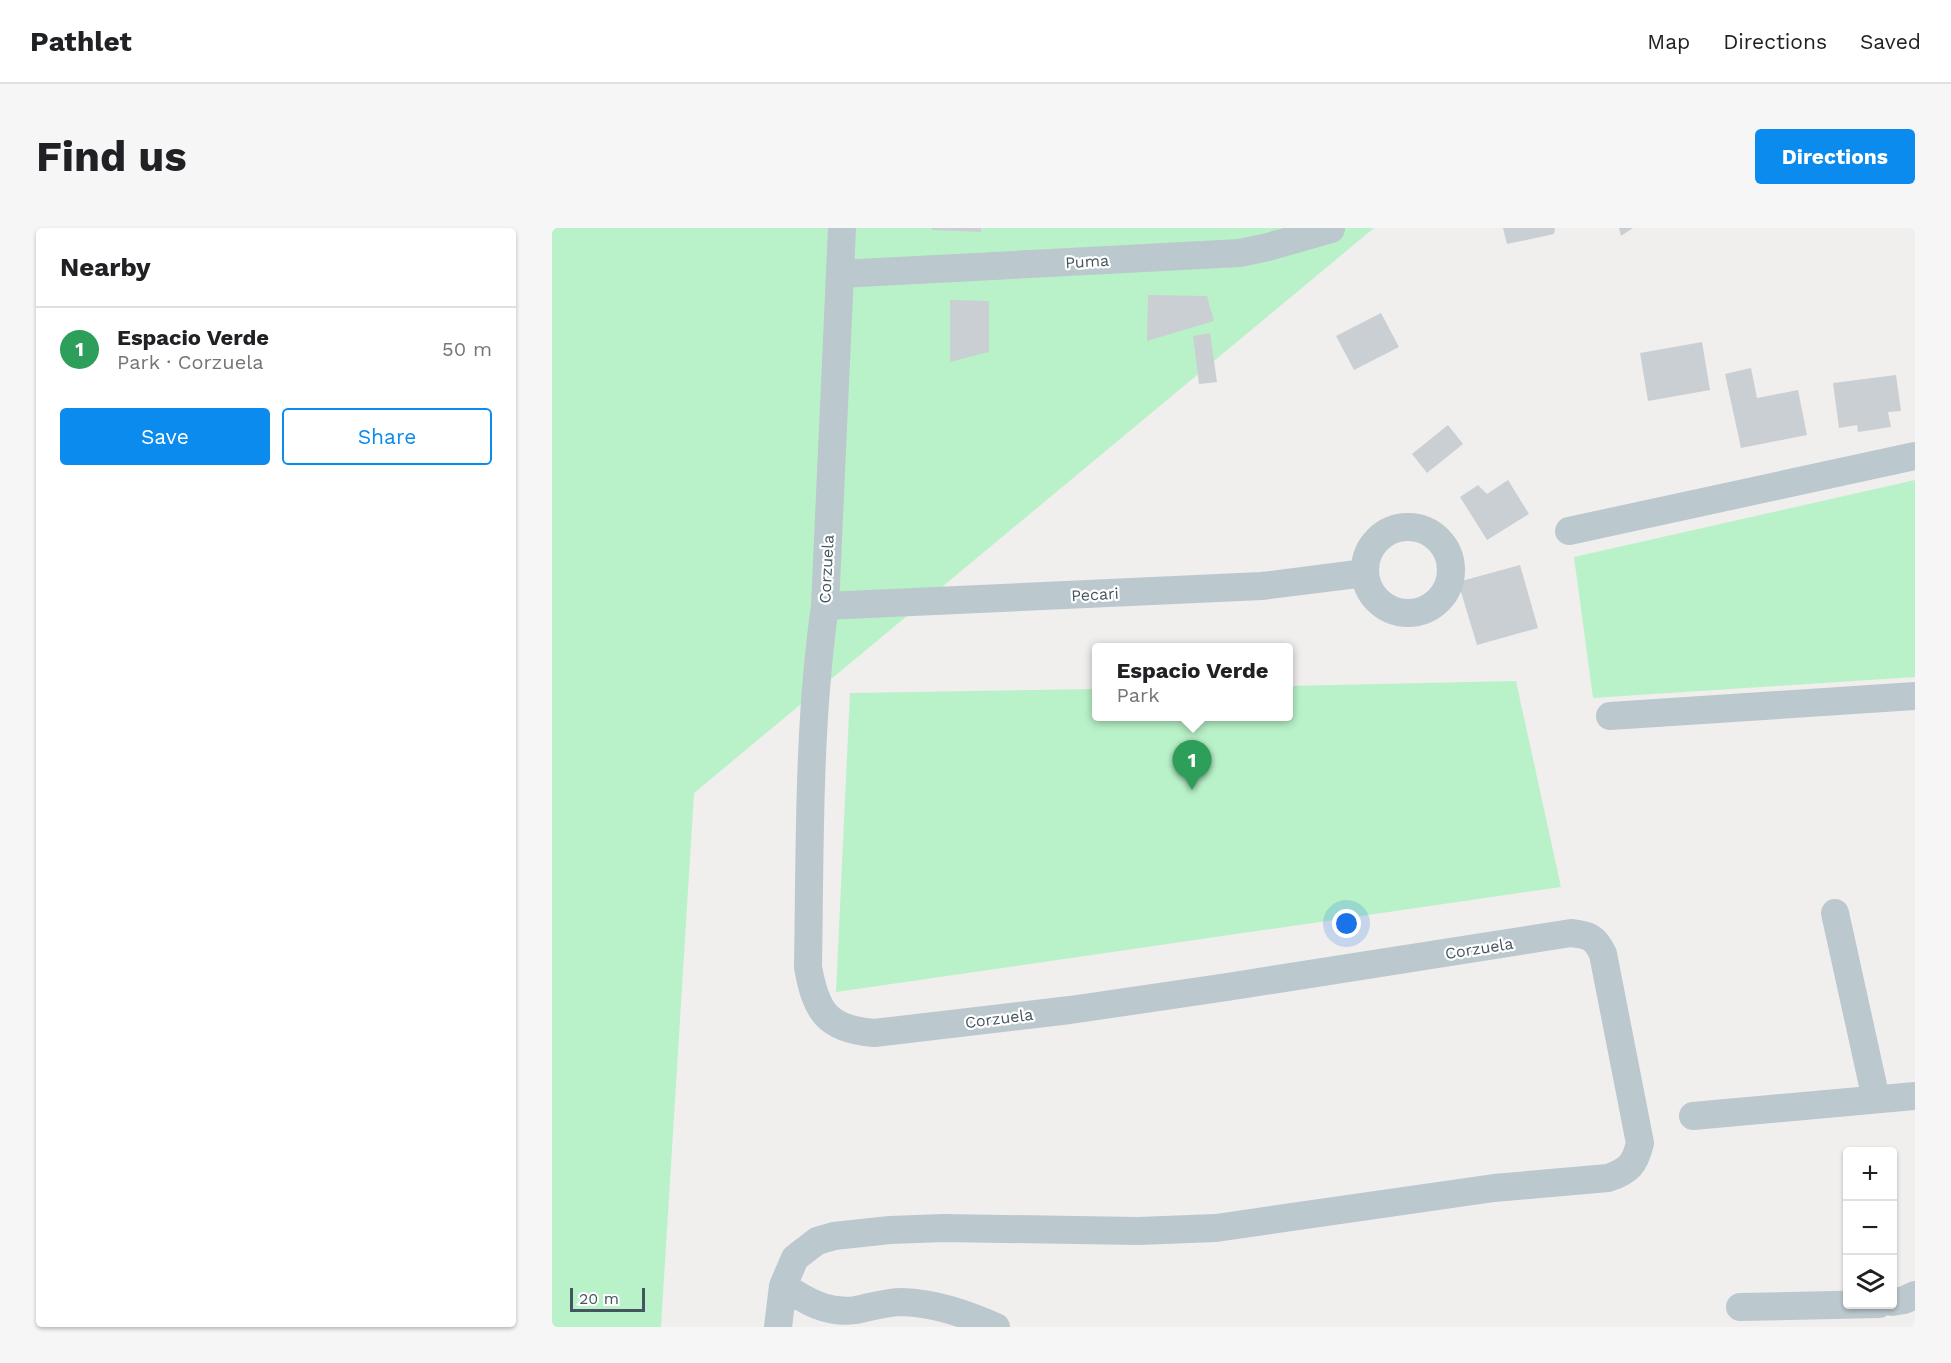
<!DOCTYPE html>
<meta charset="utf-8">
<style>
:root{--surface:#fff;--page:#f6f6f6;--text:#202124;--muted:#757577;--line:#e0e0e0;--accent:#0b8bee}
body{margin:0;font-family:"Work Sans",sans-serif;background:var(--page);color:var(--text)}
.controls{position:absolute;right:18px;bottom:18px;display:grid;overflow:hidden;border-radius:6px;box-shadow:0 2px 4px #0004}
.controls button{width:54px;height:54px;display:grid;place-items:center;padding:0;border:0;border-bottom:2px solid var(--line);background:var(--surface);color:var(--text);font:30px sans-serif}
.scale{position:absolute;left:18px;bottom:15px;width:75px;box-sizing:border-box;padding-left:6px;border:3px solid #45555d;border-top:0;font-size:16px;line-height:21px;white-space:nowrap;color:#45555d;-webkit-text-stroke:4px #fff;paint-order:stroke}
.you{position:absolute;left:795px;top:696px;width:21px;height:21px;margin:-15px;border:4px solid #fff;border-radius:50%;background:#1a73e8;box-shadow:0 0 0 9px #1a73e833}
.badge{display:grid;place-items:center;width:39px;height:39px;border-radius:50%;background:var(--accent);color:#fff;font-size:20px;font-weight:700}
.pin{position:absolute;translate:-50% -50px;filter:drop-shadow(0 2px 3px #0008)}
.pin::after{content:'';position:absolute;top:32px;width:21px;height:18px;background:inherit;clip-path:polygon(0 0,100% 0,50% 100%)}
.popup{position:absolute;left:540px;top:415px;width:201px;height:78px;box-sizing:border-box;display:grid;place-content:center;border-radius:6px;background:var(--surface);filter:drop-shadow(0 2px 4px #0005);font-size:20px;white-space:nowrap;color:var(--muted)}
.popup b{font-size:22px;color:var(--text)}
.popup::after{content:'';position:absolute;left:50%;top:100%;margin-left:-12px;border:12px solid transparent;border-top-color:var(--surface)}
.list{margin:0;padding:0;list-style:none}
h2{display:flex;justify-content:space-between;align-items:center;height:78px;margin:0;padding:0 24px;font-size:26px}
h2 small{font-size:20px;font-weight:400;color:var(--muted)}
.list li{display:grid;grid-template-columns:39px 1fr auto;gap:18px;align-items:center;box-sizing:border-box;height:84px;padding:0 24px;border-top:2px solid var(--line)}
.list b{display:block;font-size:22px;white-space:nowrap}
.list p{margin:0;font-size:20px;white-space:nowrap;color:var(--muted)}
.list em{font-size:20px;font-style:normal;color:var(--muted)}
.actions{display:flex;gap:12px;padding:18px 24px}
.actions a{flex:1;padding:14px 0;border:2px solid var(--accent);border-radius:6px;text-align:center;font-size:21px;color:var(--accent)}
.actions .main{background:var(--accent);color:#fff}
.icon{flex:none;width:33px;height:33px;fill:none;stroke:currentColor;stroke-width:2;stroke-linecap:round;stroke-linejoin:round}
.map{position:relative;flex:none;width:1363px;height:1099px;overflow:hidden;border-radius:6px}
header{display:flex;align-items:center;gap:36px;box-sizing:border-box;height:84px;padding:0 30px;background:var(--surface);border-bottom:2px solid var(--line)}
header strong{font-size:28px}
nav{display:flex;gap:33px;margin-inline-start:auto;font-size:21px}
.intro{display:flex;align-items:center;justify-content:space-between;box-sizing:border-box;height:144px;padding:0 36px}
h1{margin:0;font-size:42px}
.button{padding:15px 27px;border-radius:6px;background:var(--accent);color:#fff;font-size:21px;font-weight:700}
main{display:flex;gap:36px;padding:0 36px}
aside{flex:1;background:var(--surface);border-radius:6px;box-shadow:0 2px 4px #0004}
.map>svg:first-child{display:block}
.green{fill:#b9f2c8}
.building{fill:#cacfd3}
.lines{fill:none;stroke-linecap:round;stroke-linejoin:round}
.minor{stroke:#bbc8ce;stroke-width:28}
.labels{text-anchor:middle;stroke-width:4.5;stroke-linejoin:round;paint-order:stroke}
.street-label{font-size:16px;fill:#45555d;stroke:#fff}
</style>
<header>
<strong>Pathlet</strong>
<nav><a>Map</a><a>Directions</a><a>Saved</a></nav>
</header>
<div class="intro"><h1>Find us</h1><a class="button">Directions</a></div>
<main>
<aside>
<h2>Nearby<small></small></h2>
<ul class="list">
<li><span class="badge" style="background:#2e9e5b">1</span><div><b>Espacio Verde</b><p>Park · Corzuela</p></div><em>50 m</em></li>
</ul>
<div class="actions"><a class="main">Save</a><a>Share</a></div>
</aside>
<div class="map">
<svg width="1363" height="1099" viewBox="0 0 1363 1099">
<rect width="100%" height="100%" fill="#f1eeee"/>
<path class="green" d="M0 0H822L142 565 109 1099H0Z
M1363 252V449L1041 470 1022 329Z
M964 453 1009 659 284 764 298 465 544 461V488H736V458Z"/>
<path class="building" d="M380 0H429V4L380 2Z
M951 0H1003L1002 6 955 16Z
M1067 0H1081L1069 8Z
M596 67 655 68 662 93 595 113Z
M398 72 437 73V124L398 134Z
M829 85 847 119 802 142 784 108Z
M658 105 665 154 647 156 641 108Z
M1150 114 1158 162 1096 173 1088 125Z
M1199 140 1205 170 1246 162 1255 207 1189 220 1173 146Z
M1344 147 1349 183 1336 184 1339 199 1306 204 1305 197 1287 200 1281 155Z
M896 197 911 216 875 245 860 226Z
M956 252 977 286 935 312 908 269 926 257 935 266Z
M968 337 986 400 925 417 906 354Z"/>
<g class="lines">
<path class="minor" d="M288 46 688 25 716 19 779 1
M813 342a43 43 0 1 1 86 0a43 43 0 1 1-86 0Z
M1017 303 1363 228
M273 378 710 358 813 345
M1058 488 1363 468
M1283 685 1324 871
M1141 888 1363 868
M231 1058C254 1073 275 1086 304 1082 319 1079 334 1074 350 1074 383 1075 414 1086 444 1099
M1340 1074 1352 1072 1363 1067
M1188 1079 1327 1076
M226 1099 231 1058 243 1030 265 1013 282 1008 338 1002 392 1000 586 1003 664 1000 942 960 1056 950C1077 943 1083 936 1088 915L1051 726C1043 709 1037 707 1019 705L675 759 518 782 322 805C275 801 264 784 256 739 258 619 256 497 273 378L290 0"/>
</g>
<g class="labels">
<g class="street-label">
<text transform="translate(535 33) rotate(-3)" y="6">Puma</text>
<text transform="translate(274 341) rotate(-87)" y="6">Corzuela</text>
<text transform="translate(543 366) rotate(-3)" y="6">Pecari</text>
<text transform="translate(927 720) rotate(-9)" y="6">Corzuela</text>
<text transform="translate(447 790) rotate(-7)" y="6">Corzuela</text>
</g>
</g>
</svg>
<div class="controls">
<button>+</button>
<button>−</button>
<button><svg class="icon" aria-label="layers" viewBox="0 0 24 24"><path d="M12 4l9 5-9 5-9-5zM3 14l9 5 9-5"/></svg></button>
</div>
<div class="scale">20 m</div>
<div class="you"></div>
<div class="pin badge" style="left:640px;top:562px;background:#2e9e5b">1</div>
<div class="popup"><b>Espacio Verde</b>Park</div>
</div>
</main>
